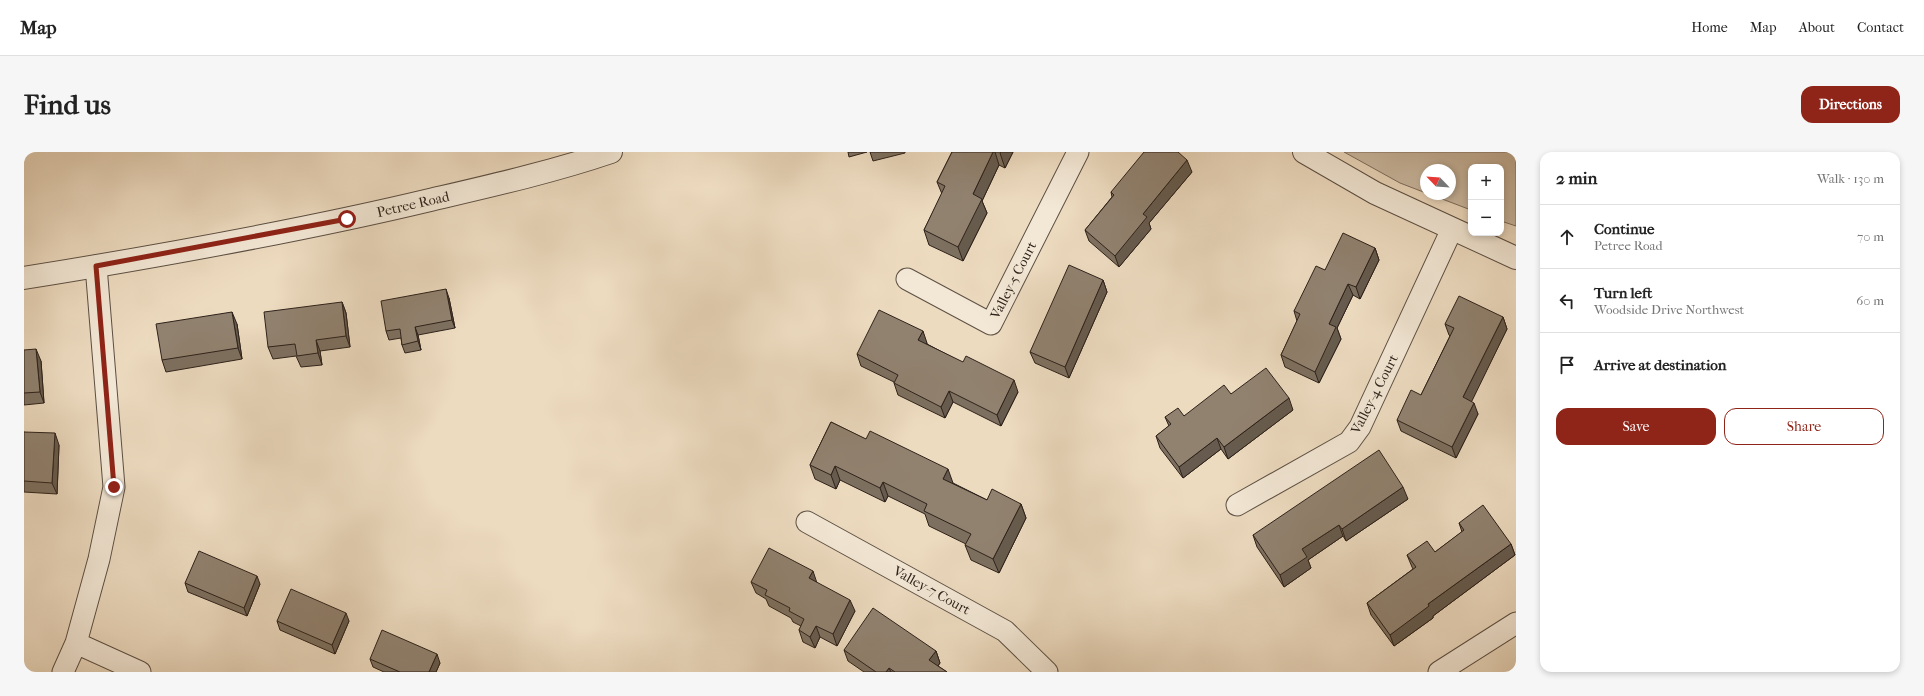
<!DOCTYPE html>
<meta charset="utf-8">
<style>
:root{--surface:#fff;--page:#f6f6f6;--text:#222;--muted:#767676;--line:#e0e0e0;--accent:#8f2418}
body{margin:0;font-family:"IM FELL French Canon",serif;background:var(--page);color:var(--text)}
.controls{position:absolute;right:12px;top:12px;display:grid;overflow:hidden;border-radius:8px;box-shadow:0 2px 6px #0003}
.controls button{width:36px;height:36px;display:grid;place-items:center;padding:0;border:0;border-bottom:1px solid var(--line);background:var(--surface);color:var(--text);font:20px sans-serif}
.compass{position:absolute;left:1396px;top:12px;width:36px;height:36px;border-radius:50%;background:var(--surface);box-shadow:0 2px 6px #0003;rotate:295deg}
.stop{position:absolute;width:12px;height:12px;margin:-9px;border:3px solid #8f2418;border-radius:50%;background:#fff}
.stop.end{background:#8f2418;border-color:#fff;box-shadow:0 1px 4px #0008}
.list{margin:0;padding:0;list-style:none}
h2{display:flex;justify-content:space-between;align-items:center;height:52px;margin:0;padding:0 16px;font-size:17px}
h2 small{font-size:13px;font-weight:400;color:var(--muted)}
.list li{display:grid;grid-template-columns:26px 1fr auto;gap:12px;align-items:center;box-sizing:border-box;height:64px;padding:0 16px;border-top:1px solid var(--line)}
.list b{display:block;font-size:15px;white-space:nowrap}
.list p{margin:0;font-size:13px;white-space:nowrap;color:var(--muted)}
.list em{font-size:13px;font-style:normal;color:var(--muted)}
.actions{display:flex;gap:8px;padding:12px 16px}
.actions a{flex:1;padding:9px 0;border:1px solid var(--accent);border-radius:12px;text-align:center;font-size:14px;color:var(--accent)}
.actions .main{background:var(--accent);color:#fff}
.icon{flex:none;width:22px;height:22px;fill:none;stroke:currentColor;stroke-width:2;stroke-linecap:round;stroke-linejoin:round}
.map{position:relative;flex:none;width:1492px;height:520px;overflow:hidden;border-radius:12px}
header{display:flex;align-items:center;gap:24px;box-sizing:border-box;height:56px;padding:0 20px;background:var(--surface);border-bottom:1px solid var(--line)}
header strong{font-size:19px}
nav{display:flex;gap:22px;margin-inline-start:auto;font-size:14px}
.intro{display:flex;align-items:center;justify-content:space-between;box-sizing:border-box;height:96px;padding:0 24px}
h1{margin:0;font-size:28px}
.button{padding:10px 18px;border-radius:12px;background:var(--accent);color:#fff;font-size:14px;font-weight:700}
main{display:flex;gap:24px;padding:0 24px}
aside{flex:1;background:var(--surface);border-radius:12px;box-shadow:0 2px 6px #0003}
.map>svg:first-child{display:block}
.green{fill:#ccbba4;stroke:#7c6e5f}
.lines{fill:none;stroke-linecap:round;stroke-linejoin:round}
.minor-casing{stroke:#5d5044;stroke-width:23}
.tertiary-casing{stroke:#5d5044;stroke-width:24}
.minor{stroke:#f3e8d6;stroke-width:21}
.tertiary{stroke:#f3e8d6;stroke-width:22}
.wall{fill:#7d7060;stroke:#2d211a}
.shaded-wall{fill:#665b4e;stroke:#2d211a}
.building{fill:#918270;stroke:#2d211a}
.route{stroke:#8f2418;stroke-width:5}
.labels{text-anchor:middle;stroke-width:3;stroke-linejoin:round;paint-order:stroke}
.street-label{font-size:14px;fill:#2d211a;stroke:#f3e8d6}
</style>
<header>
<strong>Map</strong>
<nav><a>Home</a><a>Map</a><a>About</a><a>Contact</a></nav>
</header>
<div class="intro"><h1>Find us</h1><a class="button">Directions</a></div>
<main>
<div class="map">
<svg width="1492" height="520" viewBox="0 0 1492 520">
<rect width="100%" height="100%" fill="#eddbc0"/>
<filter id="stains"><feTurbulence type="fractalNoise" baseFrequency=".005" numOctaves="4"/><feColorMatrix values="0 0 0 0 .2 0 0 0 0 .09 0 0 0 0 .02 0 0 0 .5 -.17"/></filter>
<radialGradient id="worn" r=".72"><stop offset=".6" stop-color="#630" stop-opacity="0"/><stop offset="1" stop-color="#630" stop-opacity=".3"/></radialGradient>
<path class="green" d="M1320 0H1492V74L1477 69V15H1447V58L1405 42H1426V18H1402V41L1376 31Z"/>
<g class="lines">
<g class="minor-casing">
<path id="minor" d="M883 127 967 172 1054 0
M1213 353 1325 290 1336 275 1428 77
M783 370 981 479 1023 520
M52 491 116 520
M39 520 52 491 75 407 90 335 72 114
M1415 520 1492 471"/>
</g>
<g class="tertiary-casing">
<path id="tertiary" d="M1280 0 1351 41 1492 106
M0 126C136 104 272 80 406 48 466 34 528 20 587 0"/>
</g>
<use href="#minor" class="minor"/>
<use href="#tertiary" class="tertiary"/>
</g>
<path class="wall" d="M824 0H843L825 5Z
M846 0H881V1L849 9Z
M928 0H989L981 16 975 13 958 49 963 61 939 109 905 93 900 78 918 42 913 30Z
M1168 20 1125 71 1127 77 1095 115 1065 89 1061 78 1088 45 1087 40Z
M1351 96 1355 108 1336 147 1329 143 1313 176 1317 187 1295 231 1261 215 1257 203 1273 169 1270 159 1301 118Z
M1079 128 1083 140 1045 226 1011 211 1006 200Z
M425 146 431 176 394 183 397 198 381 201 378 193 377 186 365 188 362 179Z
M318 150 322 161 326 195 296 199 298 213 277 215 272 204 249 207 244 195Z
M1479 165 1483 177 1447 249 1454 262 1432 306 1377 279 1373 268 1397 243 1426 184 1425 183 1421 172Z
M213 172 218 207 142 220 138 208Z
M903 191V192L994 240 977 274 929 250 921 266 874 243 870 231V230L837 214 833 202Z
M0 198 17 209 20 251 0 253Z
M1207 242 1269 258 1204 307 1197 297 1159 326 1136 296 1132 284 1145 274 1141 265 1160 264Z
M807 270 963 348 997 352 1002 366 975 421 947 408 941 393 942 392 905 374 901 362 864 344 861 350 816 328 812 337 791 327 786 313Z
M0 280 35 293 33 342 0 340Z
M1384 347 1322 389 1319 384 1284 408 1287 416 1260 435 1233 395 1229 383Z
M1435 371 1487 392 1491 403 1409 464V466L1370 494 1347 463 1343 451 1389 417 1388 415 1383 403 1411 400 1438 380Z
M727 430 793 431 831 459 813 494 796 485 791 496 779 490 775 478 777 474 769 470 767 466 745 454 742 447 732 441Z
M161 431 236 432 223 464 164 440Z
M253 469H325L311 502 256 478Z
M820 498 912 499 916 511 914 514 923 520H840L824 509Z
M346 507 416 511 412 520H360L349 515Z"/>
<path class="shaded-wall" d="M969 0H971L975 13 958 49 963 61 939 109 934 95 949 42Z
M977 0H989L981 16 976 1Z
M1163 8 1168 20 1125 71 1127 77 1095 115 1091 104 1119 62Z
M1351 96 1355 108 1336 147 1332 135Z
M1079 128 1083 140 1045 226 1041 215Z
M1324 132 1329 143 1313 176 1317 187 1295 231 1291 220 1305 172Z
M422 137 425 146 431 176 428 168Z
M318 150 322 161 326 195 322 184Z
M208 160 213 172 218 207 214 196Z
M1479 165 1483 177 1444 257 1439 245Z
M391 175 394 183 397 198 394 189Z
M899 179 903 191 899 199 894 188Z
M292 188 296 199 298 213 294 201Z
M12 197 17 209 20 251 16 240Z
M990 228 994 240 977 274 973 263Z
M925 239 929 250 921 266 917 255Z
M1265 246 1269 258 1204 307 1200 295Z
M1450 251 1454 262 1432 306 1428 295Z
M31 281 35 293 33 342 28 331Z
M1193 286 1197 297 1159 326 1155 315Z
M811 314 816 328 812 337 807 323Z
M924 317 929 331 924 341 919 327Z
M859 330 864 344 861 350 856 336Z
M1379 335 1384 347 1322 389 1318 377Z
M997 352 1002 366 975 421 969 407Z
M1315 373 1319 384 1284 408 1287 416 1260 435 1256 423 1278 397Z
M1487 392 1491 403 1409 464V466L1370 494 1366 483 1404 452Z
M789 419 793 431 785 426Z
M233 424 236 432 223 464 220 456Z
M826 448 831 459 813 494 809 482Z
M322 461 325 469 311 502 308 493Z
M792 474 796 485 791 496 786 485Z
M912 499 916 511 909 520 905 508Z
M413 502 416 511 412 520H405Z
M865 516 867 520H862Z"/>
<path class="building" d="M928 0H969L949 42 958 47 934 95 900 78 921 34 913 30Z
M1120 0H1154L1163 8 1119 62 1123 65 1091 104 1061 78 1090 43 1087 40Z
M1319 81 1351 96 1332 135 1324 132 1305 172 1312 175 1291 220 1257 203 1276 162 1270 159 1292 114 1301 118Z
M1045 113 1079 128 1041 215 1006 200Z
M422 137 428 168 391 175 394 189 378 193 376 177 362 179 357 149Z
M1435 144 1479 165 1439 245 1450 251 1428 295 1373 268 1387 238 1397 243 1430 176 1421 172Z
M318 150 322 184 292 188 294 201 273 204 271 192 244 195 240 160Z
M855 158 899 179 894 188 939 210 942 204 990 228 973 263 925 239 917 255 870 231 874 223 833 202Z
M208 160 214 196 138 208 132 172Z
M12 197 16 240 0 241V198Z
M1242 216 1265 246 1200 295 1193 286 1155 315 1132 284 1147 272 1141 265 1154 256 1160 264 1200 233 1207 242Z
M807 270 842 287 846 279 924 317 919 327 963 348 968 337 997 352 969 407 941 393 947 382 900 359 903 352 859 330 856 336 811 314 807 323 786 313Z
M0 280 31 281 28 331 0 329Z
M1355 298 1379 335 1318 377 1315 373 1278 397 1283 405 1256 423 1229 383Z
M1459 353 1487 392 1404 452 1405 454 1366 483 1343 451 1392 415 1383 403 1403 389 1411 400 1440 378 1435 371Z
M745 396 789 419 785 426 826 448 809 482 792 474 786 485 775 478 780 467 765 459 766 456 741 443 743 438 727 430Z
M175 399 233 424 220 456 161 431Z
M267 437 322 461 308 493 253 469Z
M849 456 912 499 905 508 923 520H871L865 516 862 520H852L820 498Z
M358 478 413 502 405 520H376L346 507Z"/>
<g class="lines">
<path class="route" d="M90 335 72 114 323 67"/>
</g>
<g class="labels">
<g class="street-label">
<text transform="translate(389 52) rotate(-13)" y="5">Petree Road</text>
<text transform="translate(989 128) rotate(-63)" y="5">Valley-5 Court</text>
<text transform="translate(1350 242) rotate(-63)" y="5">Valley-4 Court</text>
<text transform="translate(908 438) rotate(29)" y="5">Valley-7 Court</text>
</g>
</g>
<rect width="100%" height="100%" filter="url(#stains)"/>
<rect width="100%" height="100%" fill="url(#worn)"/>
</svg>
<div class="controls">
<button>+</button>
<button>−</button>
</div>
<svg class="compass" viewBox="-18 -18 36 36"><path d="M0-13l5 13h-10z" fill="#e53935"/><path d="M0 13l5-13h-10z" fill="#767676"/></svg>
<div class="stop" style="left:323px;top:67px"></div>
<div class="stop end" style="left:90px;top:335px"></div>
</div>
<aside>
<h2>2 min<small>Walk · 130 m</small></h2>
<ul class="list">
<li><svg class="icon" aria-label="ahead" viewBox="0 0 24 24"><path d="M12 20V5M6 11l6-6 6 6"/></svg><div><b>Continue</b><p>Petree Road</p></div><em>70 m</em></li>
<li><svg class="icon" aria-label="left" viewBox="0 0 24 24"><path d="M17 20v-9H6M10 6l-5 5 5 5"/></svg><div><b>Turn left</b><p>Woodside Drive Northwest</p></div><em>60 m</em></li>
<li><svg class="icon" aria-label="arrive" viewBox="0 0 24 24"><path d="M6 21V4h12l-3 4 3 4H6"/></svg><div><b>Arrive at destination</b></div></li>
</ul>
<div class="actions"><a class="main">Save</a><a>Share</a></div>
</aside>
</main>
